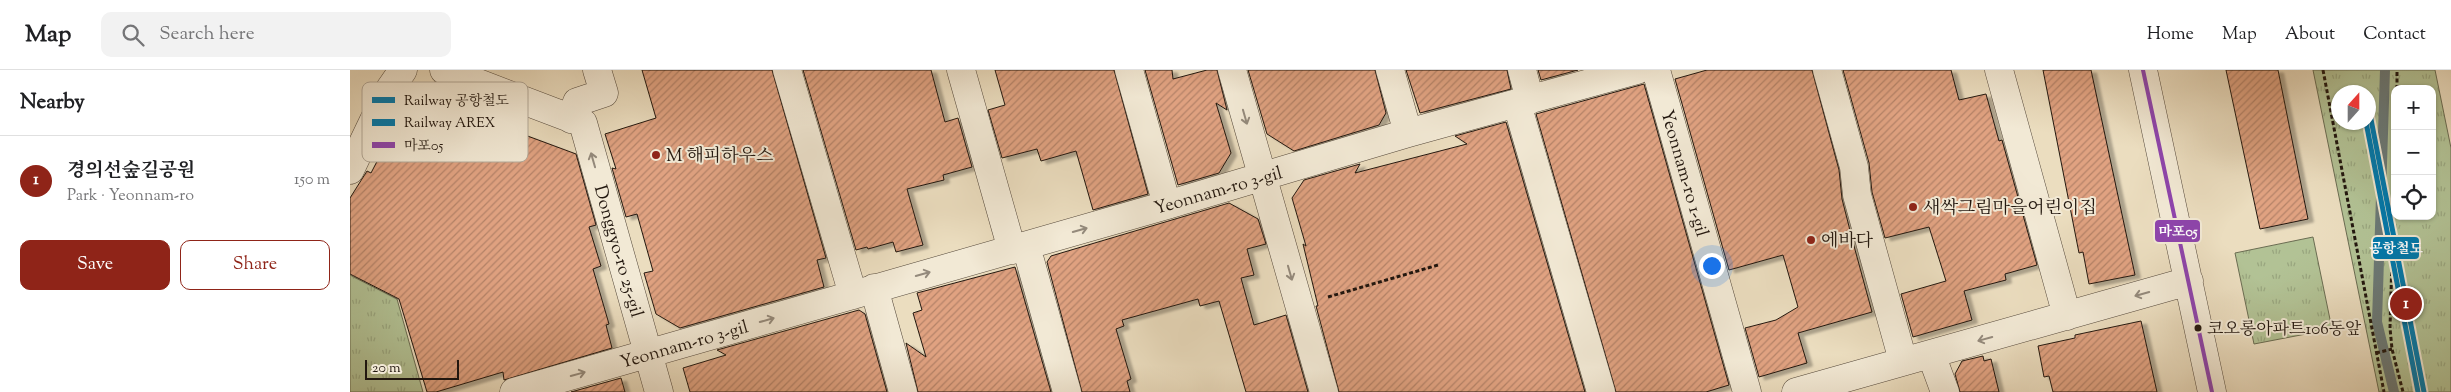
<!DOCTYPE html>
<meta charset="utf-8">
<style>
:root{--surface:#fff;--page:#f2f2f2;--text:#202124;--muted:#757577;--line:#e0e0e0;--accent:#8f2418}
body{margin:0;font-family:"Sorts Mill Goudy","Noto Serif KR",serif;background:var(--page);color:var(--text)}
.controls{position:absolute;right:15px;top:15px;display:grid;overflow:hidden;border-radius:10px;box-shadow:0 1px 4px #0004}
.controls button{width:45px;height:45px;display:grid;place-items:center;padding:0;border:0;border-bottom:1px solid var(--line);background:var(--surface);color:var(--text);font:25px sans-serif}
.compass{position:absolute;left:1981px;top:15px;width:45px;height:45px;border-radius:50%;background:var(--surface);box-shadow:0 1px 4px #0004;rotate:21deg}
.scale{position:absolute;left:15px;bottom:12px;width:94px;box-sizing:border-box;padding-left:5px;border:2px solid #22170f;border-top:0;font-size:14px;line-height:18px;white-space:nowrap;color:#22170f;-webkit-text-stroke:4px #f2e9d5;paint-order:stroke}
.you{position:absolute;left:1361px;top:195px;width:18px;height:18px;margin:-12px;border:4px solid #fff;border-radius:50%;background:#1a73e8;box-shadow:0 0 0 8px #1a73e833}
.badge{display:grid;place-items:center;width:32px;height:32px;border-radius:50%;background:var(--accent);color:#fff;font-size:16px;font-weight:700}
.pin{position:absolute;translate:-50% -50%;border:2px solid #fff;box-shadow:0 1px 5px #0006}
.list{margin:0;padding:0;list-style:none}
h2{display:flex;justify-content:space-between;align-items:center;height:65px;margin:0;padding:0 20px;font-size:21px}
h2 small{font-size:16px;font-weight:400;color:var(--muted)}
.list li{display:grid;grid-template-columns:32px 1fr auto;gap:15px;align-items:center;box-sizing:border-box;height:90px;padding:0 20px;border-top:1px solid var(--line)}
.list b{display:block;font-size:19px;white-space:nowrap}
.list p{margin:0;font-size:16px;white-space:nowrap;color:var(--muted)}
.list em{font-size:16px;font-style:normal;color:var(--muted)}
.actions{display:flex;gap:10px;padding:15px 20px}
.actions a{flex:1;padding:11px 0;border:1px solid var(--accent);border-radius:10px;text-align:center;font-size:18px;color:var(--accent)}
.actions .main{background:var(--accent);color:#fff}
.icon{flex:none;width:28px;height:28px;fill:none;stroke:currentColor;stroke-width:2;stroke-linecap:round;stroke-linejoin:round}
.map{position:relative;flex:none;width:2101px;height:322px;overflow:hidden}
header{display:flex;align-items:center;gap:30px;box-sizing:border-box;height:70px;padding:0 25px;background:var(--surface);border-bottom:1px solid var(--line)}
header strong{font-size:24px}
nav{display:flex;gap:28px;margin-inline-start:auto;font-size:18px}
.search{width:350px;height:45px;background:var(--page);display:flex;align-items:center;gap:12px;box-sizing:border-box;padding:0 18px;border-radius:10px;color:var(--muted);font-size:19px}
main{display:flex}
aside{flex:1;background:var(--surface)}
.map>svg:first-child{display:block}
.grass{fill:url(#grass-tufts);stroke:#6a6c52;fill-rule:evenodd}
.lines{fill:none;stroke-linecap:round;stroke-linejoin:round}
.stream{stroke:#6b7976;stroke-width:10}
.building{fill:url(#building-hatch);stroke:#22170f;filter:url(#shadow)}
.minor-casing{stroke:#54483b;stroke-width:29}
.path{stroke:#22170f;stroke-width:3;stroke-dasharray:4 2.5;stroke-linecap:butt}
.minor{stroke:#f2e9d5;stroke-width:28}
.bus-1-casing{stroke:#f2e9d5;stroke-width:8}
.bus-1{stroke:#8e44ad;stroke-width:4}
.rail-1-casing{stroke:#f2e9d5;stroke-width:9}
.rail-2-casing{stroke:#f2e9d5;stroke-width:9}
.rail-1{stroke:#0079ac;stroke-width:5}
.rail-2{stroke:#0079ac;stroke-width:5}
.oneway{stroke:#948a7c}
.poi-dot{fill:#8f2418;stroke:#f2e9d5;stroke-width:2}
.bus-dot{fill:#22170f;stroke:#f2e9d5;stroke-width:2}
.labels{text-anchor:middle;stroke-width:4;stroke-linejoin:round;paint-order:stroke}
.bus-label{font-size:17px;fill:#22170f;stroke:#f2e9d5;text-anchor:start}
.poi-label{font-size:18px;fill:#22170f;stroke:#f2e9d5;text-anchor:start}
.street-label{font-size:18px;fill:#22170f;stroke:#f2e9d5}
.key{fill:#f2e9d5;stroke:#b4aa9a;stroke-width:1}
.key-label{font-size:14px;fill:#22170f}
.line-badge{stroke:#f2e9d5;stroke-width:2}
.badge-label{font-size:14px;text-anchor:middle;font-weight:bold;fill:#fff}
</style>
<header>
<strong>Map</strong>
<div class="search"><svg class="icon" aria-label="search" viewBox="0 0 24 24"><circle cx="10" cy="10" r="6"/><path d="M15 15l6 6"/></svg>Search here</div>
<nav><a>Home</a><a>Map</a><a>About</a><a>Contact</a></nav>
</header>
<main>
<aside>
<h2>Nearby<small></small></h2>
<ul class="list">
<li><span class="badge">1</span><div><b>경의선숲길공원</b><p>Park · Yeonnam-ro</p></div><em>150 m</em></li>
</ul>
<div class="actions"><a class="main">Save</a><a>Share</a></div>
</aside>
<div class="map">
<svg width="2101" height="322" viewBox="0 0 2101 322">
<defs>
<pattern id="grass-tufts" width="24" height="20" patternUnits="userSpaceOnUse" patternTransform="scale(1.25)"><rect width="24" height="20" fill="#b2c295"/><path d="M3 7l-1-3M5 7V3M7 7l1-3M15 17l-1-3M17 17v-4M19 17l1-3" fill="none" stroke="#99a67f"/></pattern>
<pattern id="building-hatch" width="6" height="6" patternUnits="userSpaceOnUse" patternTransform="scale(1.25)"><rect width="6" height="6" fill="#e0a281"/><path d="M-1 1l2-2M0 6l6-6M5 7l2-2" fill="none" stroke="#b58368"/></pattern>
<filter id="shadow"><feDropShadow dx="5.5" dy="3" stdDeviation="1" flood-color="#0004"/></filter>
</defs>
<rect width="100%" height="100%" fill="#ebddbf"/>
<filter id="stains"><feTurbulence type="fractalNoise" baseFrequency=".004" numOctaves="4"/><feColorMatrix values="0 0 0 0 .2 0 0 0 0 .09 0 0 0 0 .02 0 0 0 .5 -.17"/></filter>
<radialGradient id="worn" r=".72"><stop offset=".6" stop-color="#630" stop-opacity="0"/><stop offset="1" stop-color="#630" stop-opacity=".3"/></radialGradient>
<path class="grass" d="M1963 0H2085L2101 78V322H2029ZM2045 19H2082V146H2045ZM1988 22H2018V52H1988Z
M1963 167 1982 259 1904 274 1885 183Z
M0 205 47 229 73 322H0Z"/>
<g class="lines">
<path class="stream" d="M2035 0 2027 252 2044 322"/>
</g>
<path class="building" d="M292 0H422L476 188 467 190 474 217 330 258 306 244 294 203 303 201 287 144 276 147 262 98 266 99 255 64 306 48Z
M453 0H581L595 52 608 48 622 97 593 105 594 110 557 119 573 175 546 182 543 172 518 179 517 177 506 180Z
M645 0H764L798 124 743 140 726 81 691 91 687 79 652 88 638 40 655 35Z
M795 0H822L823 9 857 0H867L877 40 866 33 881 83 869 103 828 115Z
M898 0H1025L1036 43 1029 55 944 81 917 64Z
M1056 0H1157L1161 19 1070 43Z
M1188 0H1228L1191 10Z
M1357 0H1462L1489 100 1492 129 1504 176 1522 242 1448 263 1457 293 1409 307 1395 258 1426 250 1448 237 1433 185 1379 200 1325 9Z
M1493 0H1601L1609 30 1636 24 1649 71 1652 70 1687 195 1655 204 1656 210 1614 221 1622 250 1563 267 1551 224 1596 211 1579 157 1535 168 1522 122 1519 93Z
M1693 0H1741L1785 205 1739 214 1733 182 1729 183Z
M1876 0H1928L1958 149 1910 159Z
M85 12 129 30 121 45 226 84 246 155 239 157 251 196 243 199 259 254 256 255 262 278 154 310 153 302 86 322H77L49 229 0 204V128L17 101 21 103 50 47 46 45 56 23Z
M1294 14 1379 315 1356 322H1266L1186 44Z
M1156 52 1235 322H989L966 236H968L953 174 956 176 942 128 954 110 1010 94 1005 103 1117 74 1105 66Z
M879 133 908 149 916 174 897 179 904 205 891 208 904 255 936 245 958 322H896L869 231 850 236 848 229 772 250 774 256 766 259 781 309 777 311 780 322H732L697 192 701 186Z
M665 197 701 322H568L556 273 576 287 563 243 572 240 567 223Z
M509 240 515 244 537 322H340L333 298 376 285 367 280Z
M1791 251 1807 322H1703L1699 306 1694 307 1688 276 1725 268V265Z
M1633 286 1634 291 1641 289 1649 322H1610L1605 304 1612 291Z
M271 308 275 322H221Z"/>
<g class="lines">
<g class="minor-casing">
<path id="minor" d="M94 0 233 53 309 322
M437 0 503 225
M611 0 662 180
M779 0 817 135
M882 0 974 322
M1040 0 1058 63
M1172 0 1180 30
M1306 0 1397 322
M1477 0 1504 97 1507 125 1553 291
M1649 0 1717 246
M1793 0 1862 322
M1167 34 1251 322
M221 49 227 32 254 23 247 0
M0 100 37 23 53 0
M676 176 717 322
M524 218 553 322
M1581 284 1595 322
M164 322 817 135 1058 63 1287 0
M1446 322 1839 211"/>
</g>
<path class="path" d="M1973 0 2034 322
M2047 19V0
M2045 85 2040 258 2042 279 2053 322
M978 227 1088 195
M2026 283 2042 279"/>
<use href="#minor" class="minor"/>
<g class="bus-1-casing">
<path id="bus-1" d="M1793 0 1862 322"/>
</g>
<use href="#bus-1" class="bus-1"/>
<g class="rail-1-casing">
<path id="rail-1" d="M2018 34 2074 322"/>
</g>
<g class="rail-2-casing">
<path id="rail-2" d="M2016 52 2068 322"/>
</g>
<use href="#rail-1" class="rail-1"/>
<use href="#rail-2" class="rail-2"/>
</g>
<defs><path id="oneway-shaft" d="M-6 0H5M1.5-3L5.5 0L1.5 3" fill="none" stroke-width="1.6" stroke-linecap="round" stroke-linejoin="round" transform="scale(1.25)"/></defs>
<g class="oneway">
<use href="#oneway-shaft" transform="translate(895 47) rotate(74)"/>
<use href="#oneway-shaft" transform="translate(243 90) rotate(-106)"/>
<use href="#oneway-shaft" transform="translate(730 160) rotate(-16)"/>
<use href="#oneway-shaft" transform="translate(940 203) rotate(74)"/>
<use href="#oneway-shaft" transform="translate(573 204) rotate(-16)"/>
<use href="#oneway-shaft" transform="translate(1792 224) rotate(164)"/>
<use href="#oneway-shaft" transform="translate(417 250) rotate(-16)"/>
<use href="#oneway-shaft" transform="translate(1635 269) rotate(165)"/>
<use href="#oneway-shaft" transform="translate(228 304) rotate(-15)"/>
</g>
<g class="poi-dot">
<circle cx="306" cy="85" r="5"/>
<circle cx="1563" cy="137" r="5"/>
<circle cx="1461" cy="170" r="5"/>
</g>
<circle class="bus-dot" cx="1848" cy="258" r="4.5"/>
<g class="labels">
<g class="bus-label">
<text x="1857" y="264">코오롱아파트106동앞</text>
</g>
<g class="poi-label">
<text x="316" y="91">M 해피하우스</text>
<text x="1573" y="143">새싹그림마을어린이집</text>
<text x="1471" y="176">에바다</text>
</g>
<g class="street-label">
<text transform="translate(1335 103) rotate(74)" y="6">Yeonnam-ro 1-gil</text>
<text transform="translate(868 120) rotate(-16)" y="6">Yeonnam-ro 3-gil</text>
<text transform="translate(269 181) rotate(74)" y="6">Donggyo-ro 25-gil</text>
<text transform="translate(334 274) rotate(-16)" y="6">Yeonnam-ro 3-gil</text>
</g>
</g>
<rect x="12" y="12" width="166" height="80" rx="8" class="key"/>
<rect x="22" y="27" width="23" height="6" fill="#0079ac"/>
<rect x="22" y="49" width="23" height="7" fill="#0079ac"/>
<rect x="22" y="72" width="23" height="6" fill="#8e44ad"/>
<g class="key-label">
<text x="54" y="35">Railway 공항철도</text>
<text x="54" y="57">Railway AREX</text>
<text x="54" y="80">마포05</text>
</g>
<g class="line-badge">
<rect x="1804" y="149" width="47" height="24" rx="5" fill="#8e44ad"/>
<rect x="2022" y="166" width="48" height="24" rx="5" fill="#0079ac"/>
</g>
<g class="badge-label">
<text x="1828" y="166">마포05</text>
<text x="2046" y="183">공항철도</text>
</g>
<rect width="100%" height="100%" filter="url(#stains)"/>
<rect width="100%" height="100%" fill="url(#worn)"/>
</svg>
<div class="controls">
<button>+</button>
<button>−</button>
<button><svg class="icon" aria-label="locate" viewBox="0 0 24 24"><circle cx="12" cy="12" r="6"/><path d="M12 2v4M12 18v4M2 12h4M18 12h4"/></svg></button>
</div>
<svg class="compass" viewBox="-18 -18 36 36"><path d="M0-13l5 13h-10z" fill="#e53935"/><path d="M0 13l5-13h-10z" fill="#757577"/></svg>
<div class="scale">20 m</div>
<div class="you"></div>
<div class="pin badge" style="left:2056px;top:234px">1</div>
</div>
</main>
